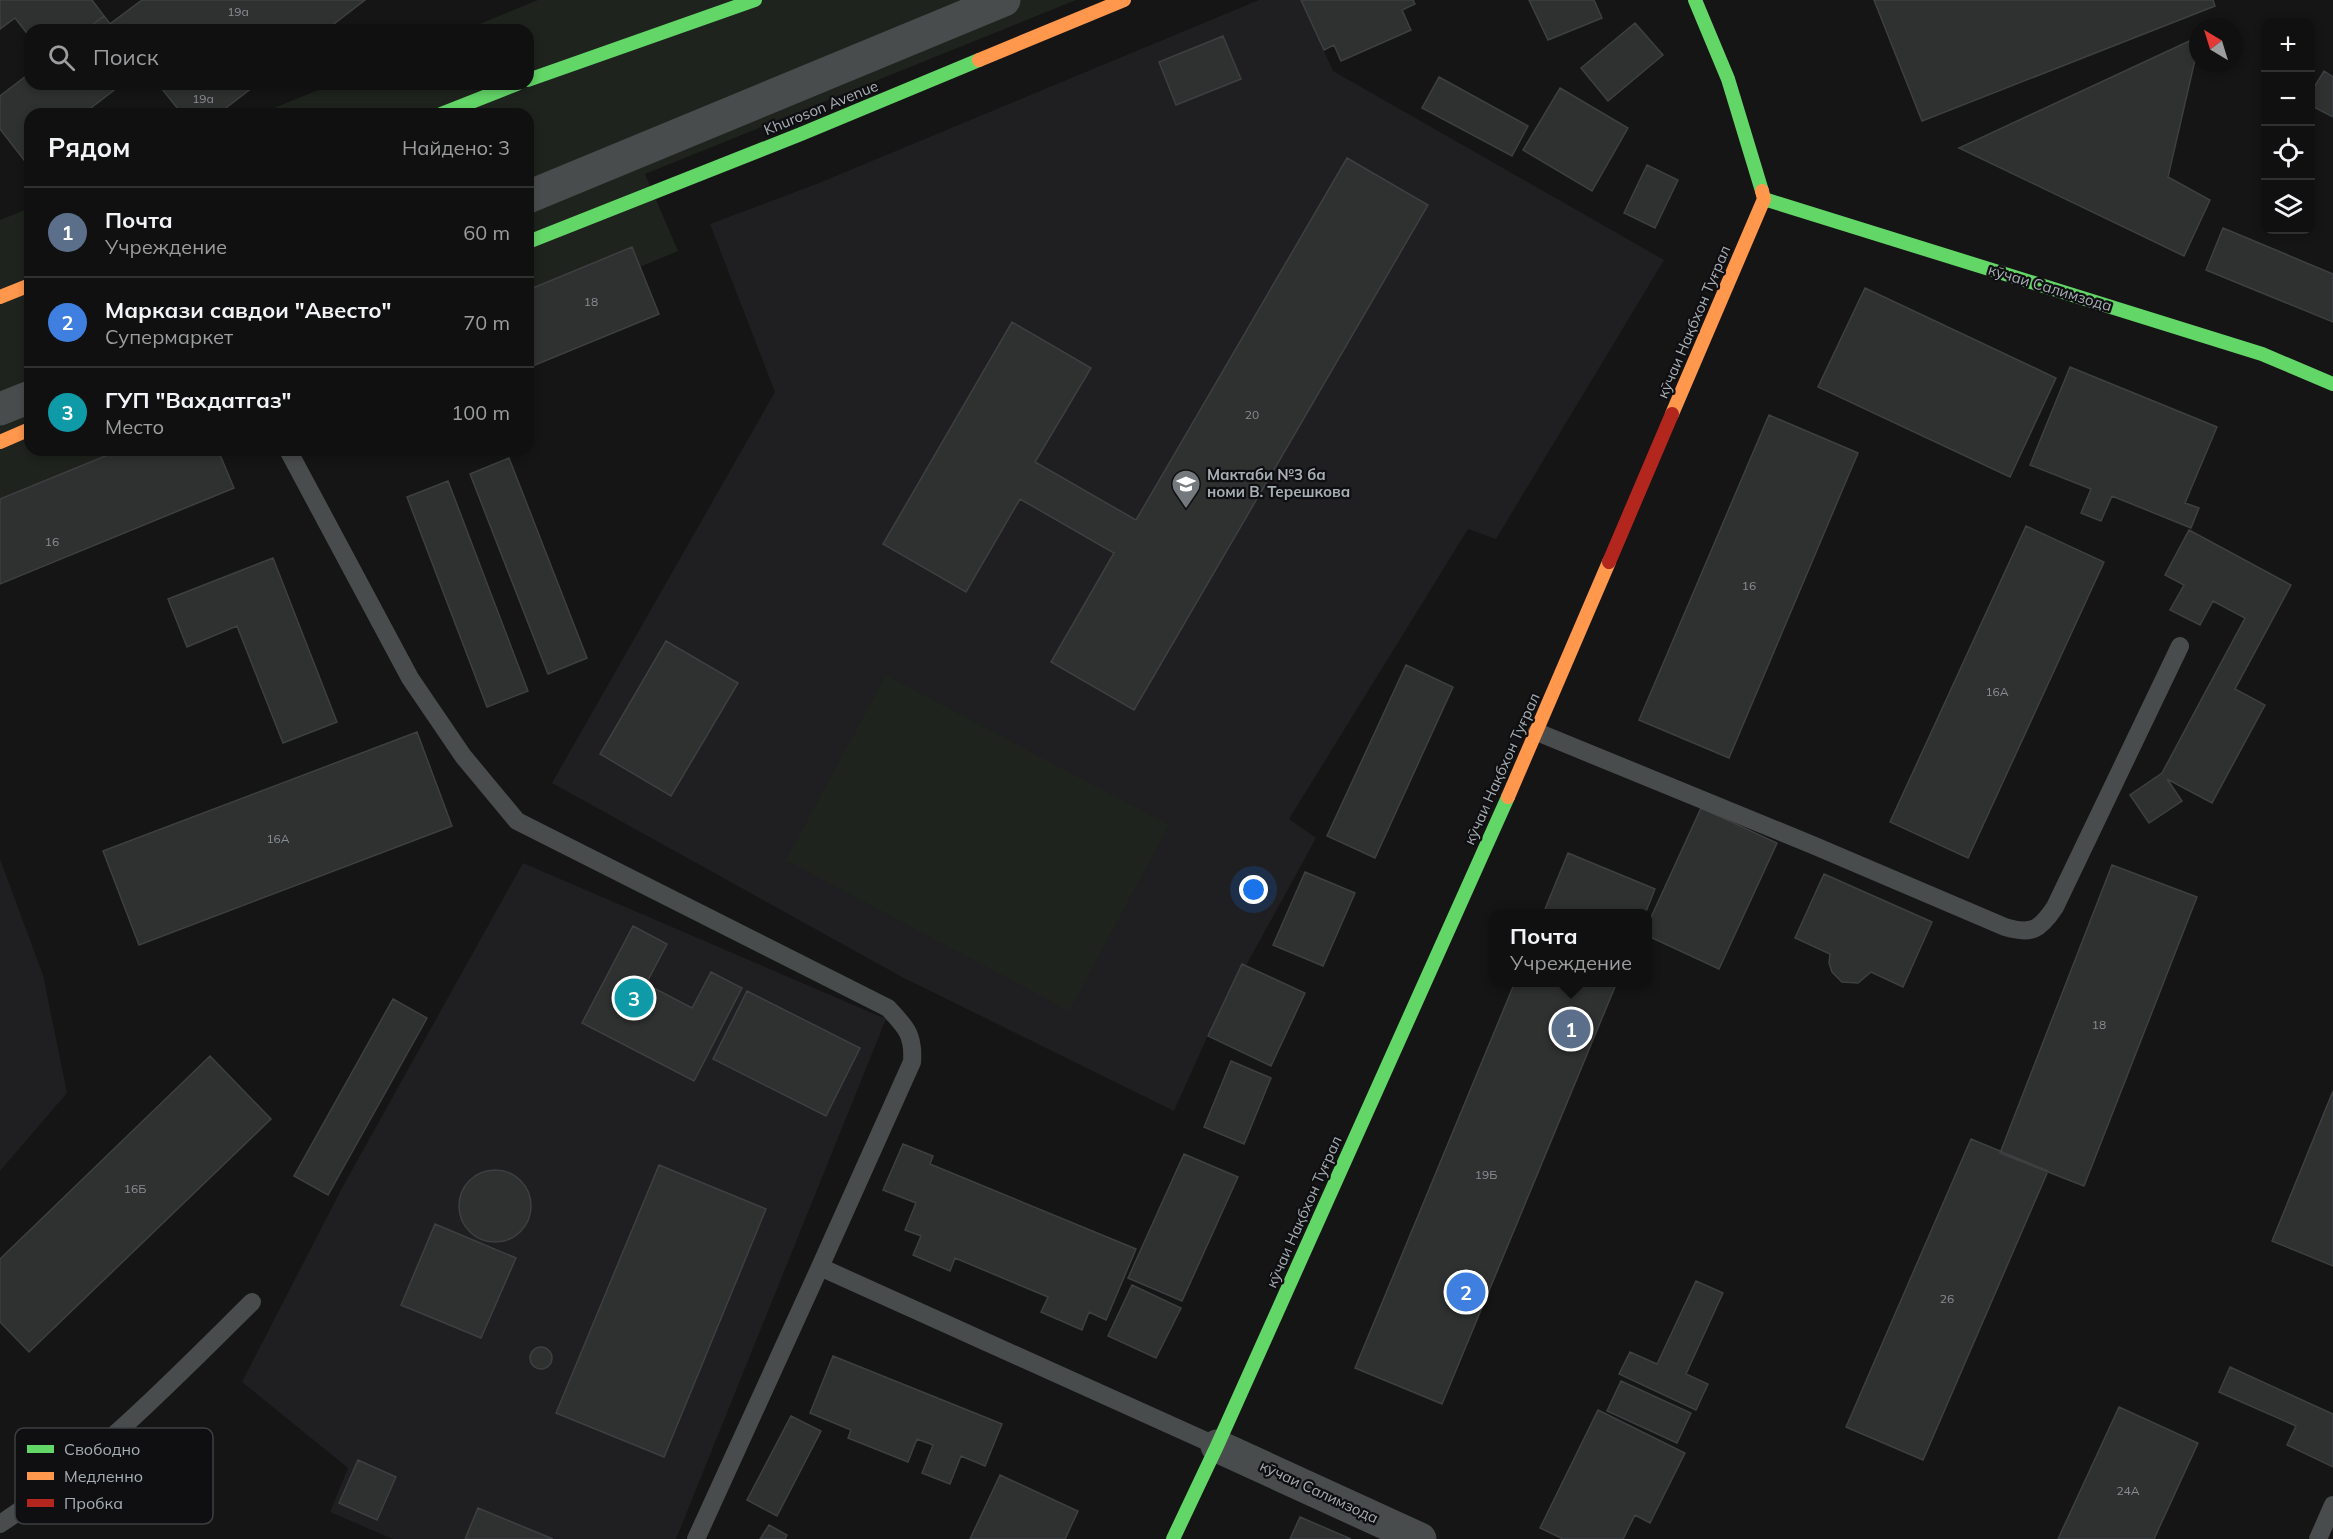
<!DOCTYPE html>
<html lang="ru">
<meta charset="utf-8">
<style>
:root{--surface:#101010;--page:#1e1e1e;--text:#f1f3f6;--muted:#9c9d9f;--line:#303030;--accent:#0f766e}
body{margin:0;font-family:Mulish,sans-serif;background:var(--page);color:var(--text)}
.controls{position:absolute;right:18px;top:18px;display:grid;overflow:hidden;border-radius:12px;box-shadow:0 3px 9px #0003}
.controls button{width:54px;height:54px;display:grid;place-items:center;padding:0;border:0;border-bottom:2px solid var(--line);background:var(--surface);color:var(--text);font:30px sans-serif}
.compass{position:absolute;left:2189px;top:18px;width:54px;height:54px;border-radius:50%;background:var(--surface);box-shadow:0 3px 9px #0003;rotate:322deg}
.you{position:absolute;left:1254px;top:890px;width:21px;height:21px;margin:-15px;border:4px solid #fff;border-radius:50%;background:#1a73e8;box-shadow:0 0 0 9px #1a73e833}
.badge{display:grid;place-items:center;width:39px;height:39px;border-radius:50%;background:var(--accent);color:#fff;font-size:20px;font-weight:700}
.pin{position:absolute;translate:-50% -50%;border:3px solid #fff;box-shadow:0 2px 6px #0006}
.popup{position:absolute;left:1490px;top:909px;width:162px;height:78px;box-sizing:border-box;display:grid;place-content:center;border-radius:12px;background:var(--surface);filter:drop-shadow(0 2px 4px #0005);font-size:20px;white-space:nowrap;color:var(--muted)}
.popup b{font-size:22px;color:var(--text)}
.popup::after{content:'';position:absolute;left:50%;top:100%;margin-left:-12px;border:12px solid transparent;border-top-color:var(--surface)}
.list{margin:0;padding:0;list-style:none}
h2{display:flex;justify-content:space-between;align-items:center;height:78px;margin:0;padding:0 24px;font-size:26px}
h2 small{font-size:20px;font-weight:400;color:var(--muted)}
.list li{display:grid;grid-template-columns:39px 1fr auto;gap:18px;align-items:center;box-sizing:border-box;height:90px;padding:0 24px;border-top:2px solid var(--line)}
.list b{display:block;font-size:22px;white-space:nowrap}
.list p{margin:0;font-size:20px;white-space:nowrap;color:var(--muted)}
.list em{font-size:20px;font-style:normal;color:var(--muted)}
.icon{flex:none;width:33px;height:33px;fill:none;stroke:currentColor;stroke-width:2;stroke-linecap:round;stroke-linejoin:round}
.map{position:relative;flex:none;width:2333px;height:1539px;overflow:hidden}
.search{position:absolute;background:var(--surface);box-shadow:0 3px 9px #0003;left:24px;top:24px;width:510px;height:66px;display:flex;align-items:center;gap:15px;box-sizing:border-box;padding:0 21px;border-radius:18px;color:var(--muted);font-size:22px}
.panel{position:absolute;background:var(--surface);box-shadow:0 3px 9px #0003;left:24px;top:108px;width:510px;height:348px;border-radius:18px}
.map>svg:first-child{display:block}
.built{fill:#1f1f21}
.green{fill:#1e231d}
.building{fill:#2f3030;stroke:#3d3f41;stroke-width:1.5}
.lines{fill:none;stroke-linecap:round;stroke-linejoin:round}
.lane{stroke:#494c4d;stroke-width:18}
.street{stroke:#494c4d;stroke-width:33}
.fast{stroke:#63d668;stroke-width:14}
.slow{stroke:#ff974d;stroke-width:14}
.jam{stroke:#b3261e;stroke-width:14}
.labels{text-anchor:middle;stroke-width:4.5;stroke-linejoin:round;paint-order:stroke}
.number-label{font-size:12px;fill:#888f94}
.street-label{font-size:15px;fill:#a6afb5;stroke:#0f0f11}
.poi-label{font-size:15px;font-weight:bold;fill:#a6afb5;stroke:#0f0f11;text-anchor:start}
.key{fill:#0f0f11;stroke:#3c3f42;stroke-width:1.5}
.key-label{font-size:16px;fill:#a6afb5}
</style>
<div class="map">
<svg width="2333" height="1539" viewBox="0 0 2333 1539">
<rect width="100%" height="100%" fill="#151515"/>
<path class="built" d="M1259 0H1301L1333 71 1664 260 1496 539 1468 529 1289 819 1316 838 1208 1035 1174 1111 902 977 552 783 775 392 710 224 819 183Z
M0 859 43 975 67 1093 0 1171Z
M523 863 886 1019 676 1539H393L330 1512 348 1468 242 1382 342 1188Z"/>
<path class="green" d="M538 0H1076L645 174 678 251 528 314V114H259L333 84H528V30H465Z
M30 208V450H205L0 536V220Z
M886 675 1169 825 1069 1011 786 860Z"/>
<path class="building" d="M0 0H92L104 16 85 30H30V37L15 18 0 29Z
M142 0H365L326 30H115L110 24Z
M1301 0H1413L1415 4 1402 10 1411 30 1341 61 1334 45 1324 50Z
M1529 0H1594L1602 18 1548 40Z
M1874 0H2213L2215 6 1922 121Z
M104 16 115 30H85Z
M1635 23 1663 55 1608 101 1581 68Z
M1223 36 1241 79 1176 105 1159 62Z
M2198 37V47L2168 177 2210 200 2184 256 1959 148Z
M2324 71 2333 77V117L2310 105V94Z
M30 73V84H122L83 114H30V155L24 160 0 129V96Z
M1439 77 1528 126 1512 156 1422 108Z
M158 84H257L218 114H182Z
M1560 88 1628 128 1592 191 1523 150Z
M1347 158 1428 205 1134 710 1051 662 1114 553 1020 499 966 592 883 544 1012 322 1091 368 1035 462 1136 520Z
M1647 165 1678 180 1655 228 1624 213Z
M2223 228 2333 274V322L2206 270Z
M632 247 659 314 528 368V290Z
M1865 288 2056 378 2010 477 1818 387Z
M2070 367 2217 427 2185 503 2199 508 2191 528 2112 496 2101 521 2081 513 2091 489 2030 465Z
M1769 415 1858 453 1729 758 1639 720Z
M120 450H218L234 488 0 584V499Z
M509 458 587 658 548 674 470 474Z
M448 481 528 691 487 707 407 497Z
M2026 526 2104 562 1968 858 1890 822Z
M2189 530 2291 585 2235 689 2265 705 2212 803 2167 779 2182 801 2149 823 2130 795 2162 773 2245 618 2213 601 2200 625 2170 610 2184 585 2165 575Z
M273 558 337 722 283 743 237 626 187 647 168 599Z
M666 641 738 683 671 796 600 754Z
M1406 665 1453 687 1375 858 1327 836Z
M417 732 452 826 139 945 103 851Z
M1701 808 1777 843 1719 969 1648 936V924Z
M1568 853 1655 889 1645 914H1543Z
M2112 865 2197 897 2084 1186 2000 1153Z
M1305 872 1355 893 1323 966 1273 945Z
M1824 874 1932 922 1903 987 1871 972 1858 983 1842 982 1832 972 1829 963 1830 954 1795 938Z
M633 926 667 944 646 984 692 1008 711 972 742 988 694 1081 582 1023Z
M1242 964 1305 993 1271 1066 1208 1036Z
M1515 982H1617L1442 1404 1355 1368Z
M747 991 860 1048 826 1116 713 1059Z
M393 999 427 1018 328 1195 294 1176Z
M210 1056 271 1119 29 1352 0 1322V1259Z
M1231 1061 1271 1078 1244 1144 1204 1127Z
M2333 1091V1266L2272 1241Z
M1971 1139 2048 1171 1923 1460 1846 1427Z
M903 1144 933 1156 930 1164 1136 1249 1106 1320 1089 1312 1082 1330 1041 1312 1048 1297 955 1258 950 1271 913 1255 921 1236 905 1230 916 1203 883 1190Z
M1184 1154 1238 1177 1182 1301 1128 1278Z
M659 1165 766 1209 664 1457 556 1413Z
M459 1206a36 36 0 1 1 72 0a36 36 0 1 1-72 0Z
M435 1224 516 1258 481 1338 401 1305Z
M1696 1281 1723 1293 1686 1374 1708 1384 1696 1410 1619 1374 1630 1352 1657 1364Z
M1132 1285 1181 1308 1156 1358 1108 1336Z
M530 1358a11 11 0 1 1 22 0a11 11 0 1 1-22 0Z
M833 1356 1002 1424 985 1466 961 1456 950 1484 922 1473 933 1445 917 1439 908 1462 848 1438 851 1430 810 1413Z
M2230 1367 2333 1414V1467L2287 1445 2296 1426 2219 1392Z
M1621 1381 1691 1413 1677 1443 1607 1411Z
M2119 1407 2198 1443 2154 1539H2058Z
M1598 1410 1685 1453 1650 1523 1635 1515 1623 1539H1563L1540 1528Z
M791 1416 821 1431 777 1516 747 1500Z
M358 1460 396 1477 377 1520 339 1503Z
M1000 1475 1078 1511 1065 1539H970Z
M478 1508 553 1539H465Z
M1300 1517 1351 1539H1290Z
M769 1525 787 1535 785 1539H760Z"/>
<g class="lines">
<path class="lane" d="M288 450 410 678 463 756 517 821 888 1008C906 1027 914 1035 912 1062L820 1267 1217 1446
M1537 732 1815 846 2005 927C2031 935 2040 930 2055 907L2180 646
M0 1524C94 1462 172 1381 252 1302
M696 1539 820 1267
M2318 1539 2333 1505"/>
<path class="street" d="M528 197 1004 0
M0 409 30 397
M1217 1446 1420 1539"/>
<path class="fast" d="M1695 0 1728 79 1762 191
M528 80 755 0
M441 114 517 84
M1764 199 2262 354 2333 384
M528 242 801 134 979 60
M1173 1539 1217 1446 1508 797"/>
<path class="slow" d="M979 60 1124 0
M0 297 30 285
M1672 414 1764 199 1762 191
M0 442 30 429
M1508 797 1609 562"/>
<path class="jam" d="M1609 562 1672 414"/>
</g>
<defs>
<g id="school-pin" transform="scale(1.5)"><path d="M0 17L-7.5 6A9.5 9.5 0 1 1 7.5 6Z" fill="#73797d" stroke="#0f0f11"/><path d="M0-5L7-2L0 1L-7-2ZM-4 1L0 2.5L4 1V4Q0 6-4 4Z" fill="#fff"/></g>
</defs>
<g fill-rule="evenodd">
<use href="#school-pin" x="1186" y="484"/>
</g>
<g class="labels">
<g class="number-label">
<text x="238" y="16">19а</text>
<text x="203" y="103">19а</text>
<text x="591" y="306">18</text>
<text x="1252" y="419">20</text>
<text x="52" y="546">16</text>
<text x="1749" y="590">16</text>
<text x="1997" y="696">16А</text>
<text x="278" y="843">16А</text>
<text x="2099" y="1029">18</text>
<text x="1486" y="1179">19Б</text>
<text x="135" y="1193">16Б</text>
<text x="1947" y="1303">26</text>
<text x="2128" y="1495">24А</text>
</g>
<g class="street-label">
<text transform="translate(821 108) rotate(-22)" y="5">Khuroson Avenue</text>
<text transform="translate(2050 288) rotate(17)" y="5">кӯчаи Салимзода</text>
<text transform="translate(1694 322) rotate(-67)" y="5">кӯчаи Нақбхон Туғрал</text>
<text transform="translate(1502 769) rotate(-66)" y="5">кӯчаи Нақбхон Туғрал</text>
<text transform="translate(1304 1212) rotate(-66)" y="5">кӯчаи Нақбхон Туғрал</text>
<text transform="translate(1319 1492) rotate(25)" y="5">кӯчаи Салимзода</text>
</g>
<g class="poi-label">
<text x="1207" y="480">Мактаби №3 ба<tspan x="1207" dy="17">номи В. Терешкова</tspan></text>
</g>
</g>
<rect x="15" y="1428" width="198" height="96" rx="9" class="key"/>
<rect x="27" y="1445" width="27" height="8" fill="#63d668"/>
<rect x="27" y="1472" width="27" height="8" fill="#ff974d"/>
<rect x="27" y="1499" width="27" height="8" fill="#b3261e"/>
<g class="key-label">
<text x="64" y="1455">Свободно</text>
<text x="64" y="1482">Медленно</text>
<text x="64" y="1509">Пробка</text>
</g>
</svg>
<div class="controls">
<button>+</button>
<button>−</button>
<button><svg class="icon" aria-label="locate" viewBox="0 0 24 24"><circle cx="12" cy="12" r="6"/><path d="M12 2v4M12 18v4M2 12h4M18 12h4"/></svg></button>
<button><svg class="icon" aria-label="layers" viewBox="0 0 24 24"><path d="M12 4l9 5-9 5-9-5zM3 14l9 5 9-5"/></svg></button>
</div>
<svg class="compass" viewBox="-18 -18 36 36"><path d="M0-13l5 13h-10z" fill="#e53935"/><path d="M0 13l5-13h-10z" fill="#9c9d9f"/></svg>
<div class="you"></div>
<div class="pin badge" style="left:1571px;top:1029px;background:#5c6f8a">1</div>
<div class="popup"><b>Почта</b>Учреждение</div>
<div class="pin badge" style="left:1466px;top:1292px;background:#3f7fe0">2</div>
<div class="pin badge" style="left:634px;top:998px;background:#0f9aa8">3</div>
<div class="search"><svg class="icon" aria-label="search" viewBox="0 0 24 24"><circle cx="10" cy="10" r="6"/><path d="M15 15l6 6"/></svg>Поиск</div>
<section class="panel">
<h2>Рядом<small>Найдено: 3</small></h2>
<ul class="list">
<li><span class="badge" style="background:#5c6f8a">1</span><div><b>Почта</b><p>Учреждение</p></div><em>60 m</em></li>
<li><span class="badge" style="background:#3f7fe0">2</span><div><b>Маркази савдои &quot;Авесто&quot;</b><p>Супермаркет</p></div><em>70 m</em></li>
<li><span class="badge" style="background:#0f9aa8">3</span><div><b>ГУП &quot;Вахдатгаз&quot;</b><p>Место</p></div><em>100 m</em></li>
</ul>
</section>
</div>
